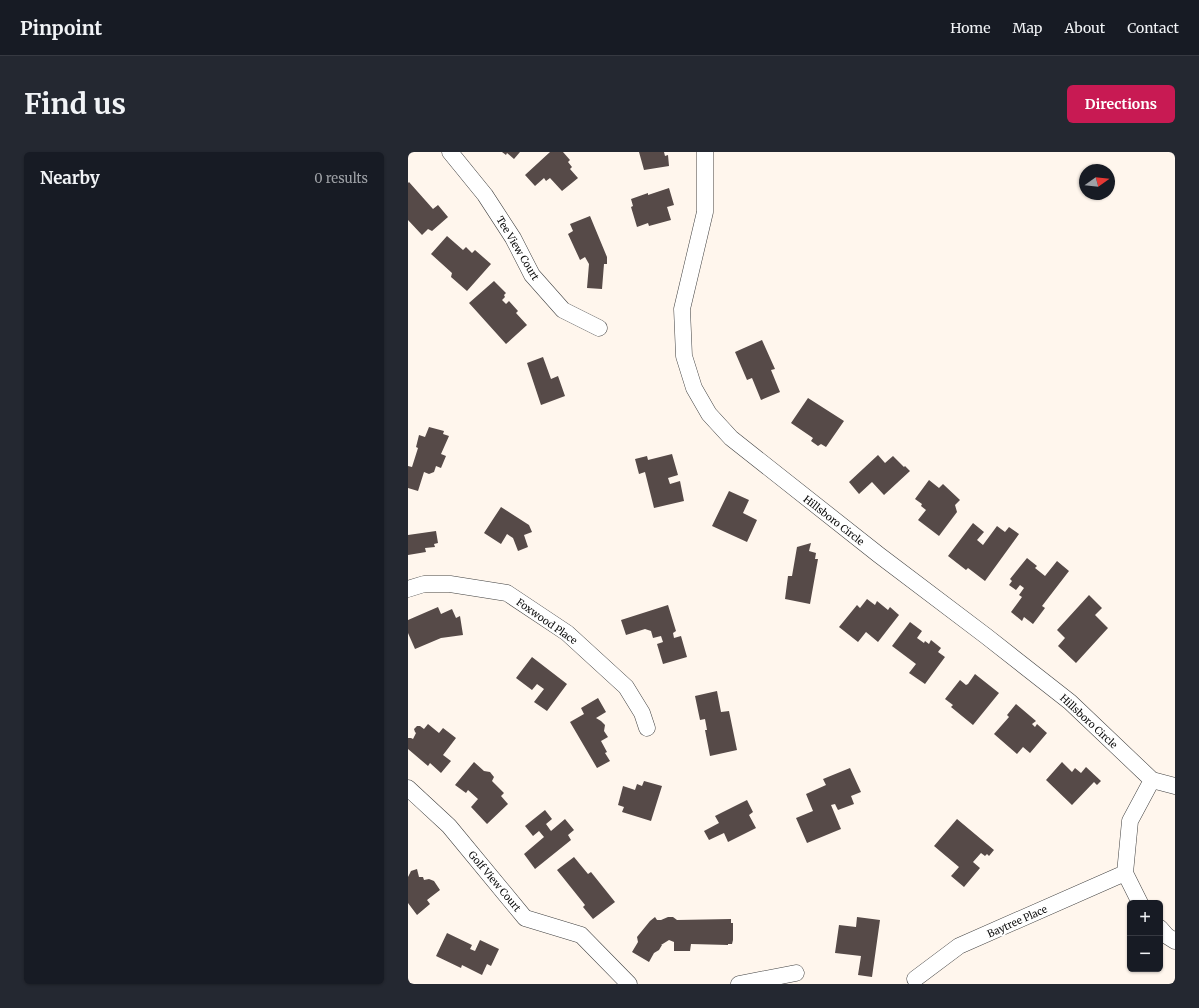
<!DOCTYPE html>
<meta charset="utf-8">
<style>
:root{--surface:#171b24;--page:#242831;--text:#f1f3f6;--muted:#9ea1a6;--line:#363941;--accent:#c81a53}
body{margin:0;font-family:Merriweather,serif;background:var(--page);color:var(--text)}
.controls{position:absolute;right:12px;bottom:12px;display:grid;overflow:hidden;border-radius:6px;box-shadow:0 1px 3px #0004}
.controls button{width:36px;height:36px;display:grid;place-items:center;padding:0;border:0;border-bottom:1px solid var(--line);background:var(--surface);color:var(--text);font:20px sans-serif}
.compass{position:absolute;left:671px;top:12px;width:36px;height:36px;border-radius:50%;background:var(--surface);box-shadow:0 1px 3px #0004;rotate:75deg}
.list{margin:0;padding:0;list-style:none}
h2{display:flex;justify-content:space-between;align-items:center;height:52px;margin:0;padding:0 16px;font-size:17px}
h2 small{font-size:13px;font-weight:400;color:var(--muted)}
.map{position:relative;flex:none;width:767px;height:832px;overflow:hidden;border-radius:6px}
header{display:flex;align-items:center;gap:24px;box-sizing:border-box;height:56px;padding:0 20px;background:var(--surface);border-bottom:1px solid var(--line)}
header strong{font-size:19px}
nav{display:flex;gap:22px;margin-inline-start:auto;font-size:14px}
.intro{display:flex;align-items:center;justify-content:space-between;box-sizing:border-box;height:96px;padding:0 24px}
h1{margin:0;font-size:28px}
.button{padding:10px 18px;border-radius:6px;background:var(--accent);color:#fff;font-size:14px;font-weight:700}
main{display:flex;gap:24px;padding:0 24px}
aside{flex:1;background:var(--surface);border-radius:6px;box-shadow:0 1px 3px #0004}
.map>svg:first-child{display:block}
.building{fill:#564a48}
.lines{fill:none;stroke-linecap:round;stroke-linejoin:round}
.street-casing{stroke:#404040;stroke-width:17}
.street{stroke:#fff;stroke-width:16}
.labels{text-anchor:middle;stroke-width:4;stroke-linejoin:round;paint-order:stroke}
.street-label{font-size:10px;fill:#0d0d0d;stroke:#fff}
</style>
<header>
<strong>Pinpoint</strong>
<nav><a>Home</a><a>Map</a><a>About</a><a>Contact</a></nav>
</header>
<div class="intro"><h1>Find us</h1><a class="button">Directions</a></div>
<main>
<aside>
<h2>Nearby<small>0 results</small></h2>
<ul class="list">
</ul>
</aside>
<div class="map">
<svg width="767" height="832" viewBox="0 0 767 832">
<rect width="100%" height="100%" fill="#fff6ed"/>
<path class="building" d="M94 0H112L106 7 99 1 98 3Z
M142 0H155L162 8 160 10 164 15 162 17 170 26 154 39 142 26 138 29 136 26 127 34 117 23Z
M231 0H256L257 4 260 3 261 14 236 18Z
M1 30 25 57 30 53 40 65 24 79 20 77 14 83 0 68V31Z
M261 36 266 53 259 55 263 68 241 74 240 71 229 75 223 55 225 54 223 47 240 41V43Z
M182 64 199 105V112H196L194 137 179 136 181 112 177 105 172 108 160 82 165 79 162 72Z
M39 84 55 98 58 95 64 101 67 98 83 112 59 139 43 125 44 121 23 102Z
M86 129 98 141 96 143 97 145 94 148 98 152 101 149 110 159 108 161 119 173 98 192 61 151Z
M354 188 367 217 363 218 372 240 353 248 344 226 339 228 327 200Z
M135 205 143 227 150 224 157 244 133 253 119 211Z
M400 246 436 269 418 295 413 292 410 294 403 289 405 286 383 271Z
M21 275 36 279 35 282 41 284 33 302 38 304 33 316 28 314 26 320 21 322 16 320 10 339 0 336V314L4 315 10 296 8 295 11 283 17 285Z
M264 302 270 323 260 326 262 332 272 329 276 349 246 356 237 320 231 322 227 307 239 304 240 308Z
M470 303 477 311 485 304 496 315 497 314 502 319 476 343 464 330 451 342 441 330Z
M521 328 531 336 535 332 552 348 547 353 549 360 531 384 510 368 518 358 513 354 514 352 507 347Z
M321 339 341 348 335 361 349 368 339 390 304 374Z
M93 355 121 373 124 380 116 383 120 395 110 399 105 386 99 382 93 392 76 381Z
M565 371 576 380 569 388 575 393 589 374 597 380 601 375 611 382 577 429 560 416 558 418 540 404Z
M28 379 30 391 26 392 27 395 17 396 18 400 0 403V383Z
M403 391 401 399 408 401 407 407H410L402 452 377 447 380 424H384L389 395Z
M619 406 629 414 627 416 637 424 649 409 661 419 634 454 637 456 625 472 616 465 614 469 603 460 614 445 611 443 616 436 612 433 608 438 601 433 604 429 602 427Z
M681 443 694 456 687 463 700 476 668 511 650 494 657 486 649 478Z
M459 447 467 453 469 449 480 458 482 455 491 463 470 490 458 480 450 490 431 475 449 453 452 456Z
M260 453 268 479 265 481 266 486 273 484 279 505 255 512 249 492 255 490 253 484 245 486 243 479 237 477 218 483 213 468Z
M30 455 33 462 44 457 48 466 52 464 55 483 33 486 7 497 0 481V468Z
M502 470 514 479 509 486 516 491 517 489 521 492 523 488 533 496 530 500 537 505 517 532 501 521 508 512 484 494Z
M124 505 159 532 139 559 126 550 136 537 129 532 124 538 108 526Z
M567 522 591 541 565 573 543 555 545 553 537 547 552 528 558 533 560 532Z
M309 539 313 560 321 559 329 598 302 604 297 578H299L297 567 292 568 287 544Z
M190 546 198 560 188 566 193 569 197 573 196 579 200 585 193 589 199 600 197 601 202 609 189 616 162 570 176 562 173 556Z
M608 552 628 569 624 572 627 575 629 572 639 581 622 601 615 595 609 602 586 582 601 565 599 563Z
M20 572 31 581 35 576 48 586 35 603 43 609 33 621 22 611 20 614 0 597V586H3L5 587 8 581 7 580 6 577 9 574H12L16 577Z
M66 610 76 619 82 620 86 625 84 629 96 641 93 644 100 652 79 672 63 655 70 647 60 638 58 641 47 633Z
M654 610 664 620 667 616 673 621 678 615 693 629 689 633 686 630 664 653 638 628Z
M442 616 453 640 443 644 446 652 430 658 427 652 423 653 433 677 399 691 388 666 405 659 398 642 418 633 415 627Z
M236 629 254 634 243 669 214 660 216 655 210 653 215 634 227 638 229 632 234 634Z
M339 648 345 660 341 663 348 676 320 690 316 681 301 688 296 679 311 671 307 664Z
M137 658 144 667 138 672 143 679 157 667 166 678 160 683 163 688 127 717 116 702 136 685 131 679 125 684 117 674Z
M549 667 586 698 581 704 579 702 577 704 573 701 565 710 572 716 556 735 543 724 551 715 526 694Z
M166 705 180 722 183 720 207 750 185 767 175 755 177 753 149 718Z
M9 717 11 725H15L16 728 21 727 26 729 32 738 19 748 22 752 9 763 0 751V725L3 719Z
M247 765 249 768H253L260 765H265L269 768 323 767V771H325V788L324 792H320V793L283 792 282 799H266V790L261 788 253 793H254L251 798 246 801 241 810 224 800 230 790 229 785 242 769Z
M449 765 472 768 464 825 450 823 453 804 427 801 431 773 448 775Z
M39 781 64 793 62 797 67 799 72 788 91 797 83 814 79 812 74 823 54 813 53 816 28 804Z"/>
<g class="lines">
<g class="street-casing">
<path id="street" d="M42 0 77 43 105 86 124 123 155 158 191 176
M297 0V60L274 157 276 204 286 236 301 262 323 286 471 403 578 484 662 550 744 628 767 634
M0 437 16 432H42L99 441 159 481 218 535 234 561 239 576
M0 636 41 674 117 766 173 783 221 832
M732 751 717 721 722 669 744 628
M752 776 759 784 767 789
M507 827 551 794 717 721
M331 832 388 821"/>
</g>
<use href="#street" class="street"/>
</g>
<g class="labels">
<g class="street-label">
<text transform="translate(110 96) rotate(59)" y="4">Tee View Court</text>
<text transform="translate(426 368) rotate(38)" y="4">Hillsboro Circle</text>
<text transform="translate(139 469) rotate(35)" y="4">Foxwood Place</text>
<text transform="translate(681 569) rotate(43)" y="4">Hillsboro Circle</text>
<text transform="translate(87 729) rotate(50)" y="4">Golf View Court</text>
<text transform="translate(609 769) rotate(-24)" y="4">Baytree Place</text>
</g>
</g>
</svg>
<div class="controls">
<button>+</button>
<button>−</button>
</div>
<svg class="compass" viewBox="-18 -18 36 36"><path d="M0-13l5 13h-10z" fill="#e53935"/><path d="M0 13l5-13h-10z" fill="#9ea1a6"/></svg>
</div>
</main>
